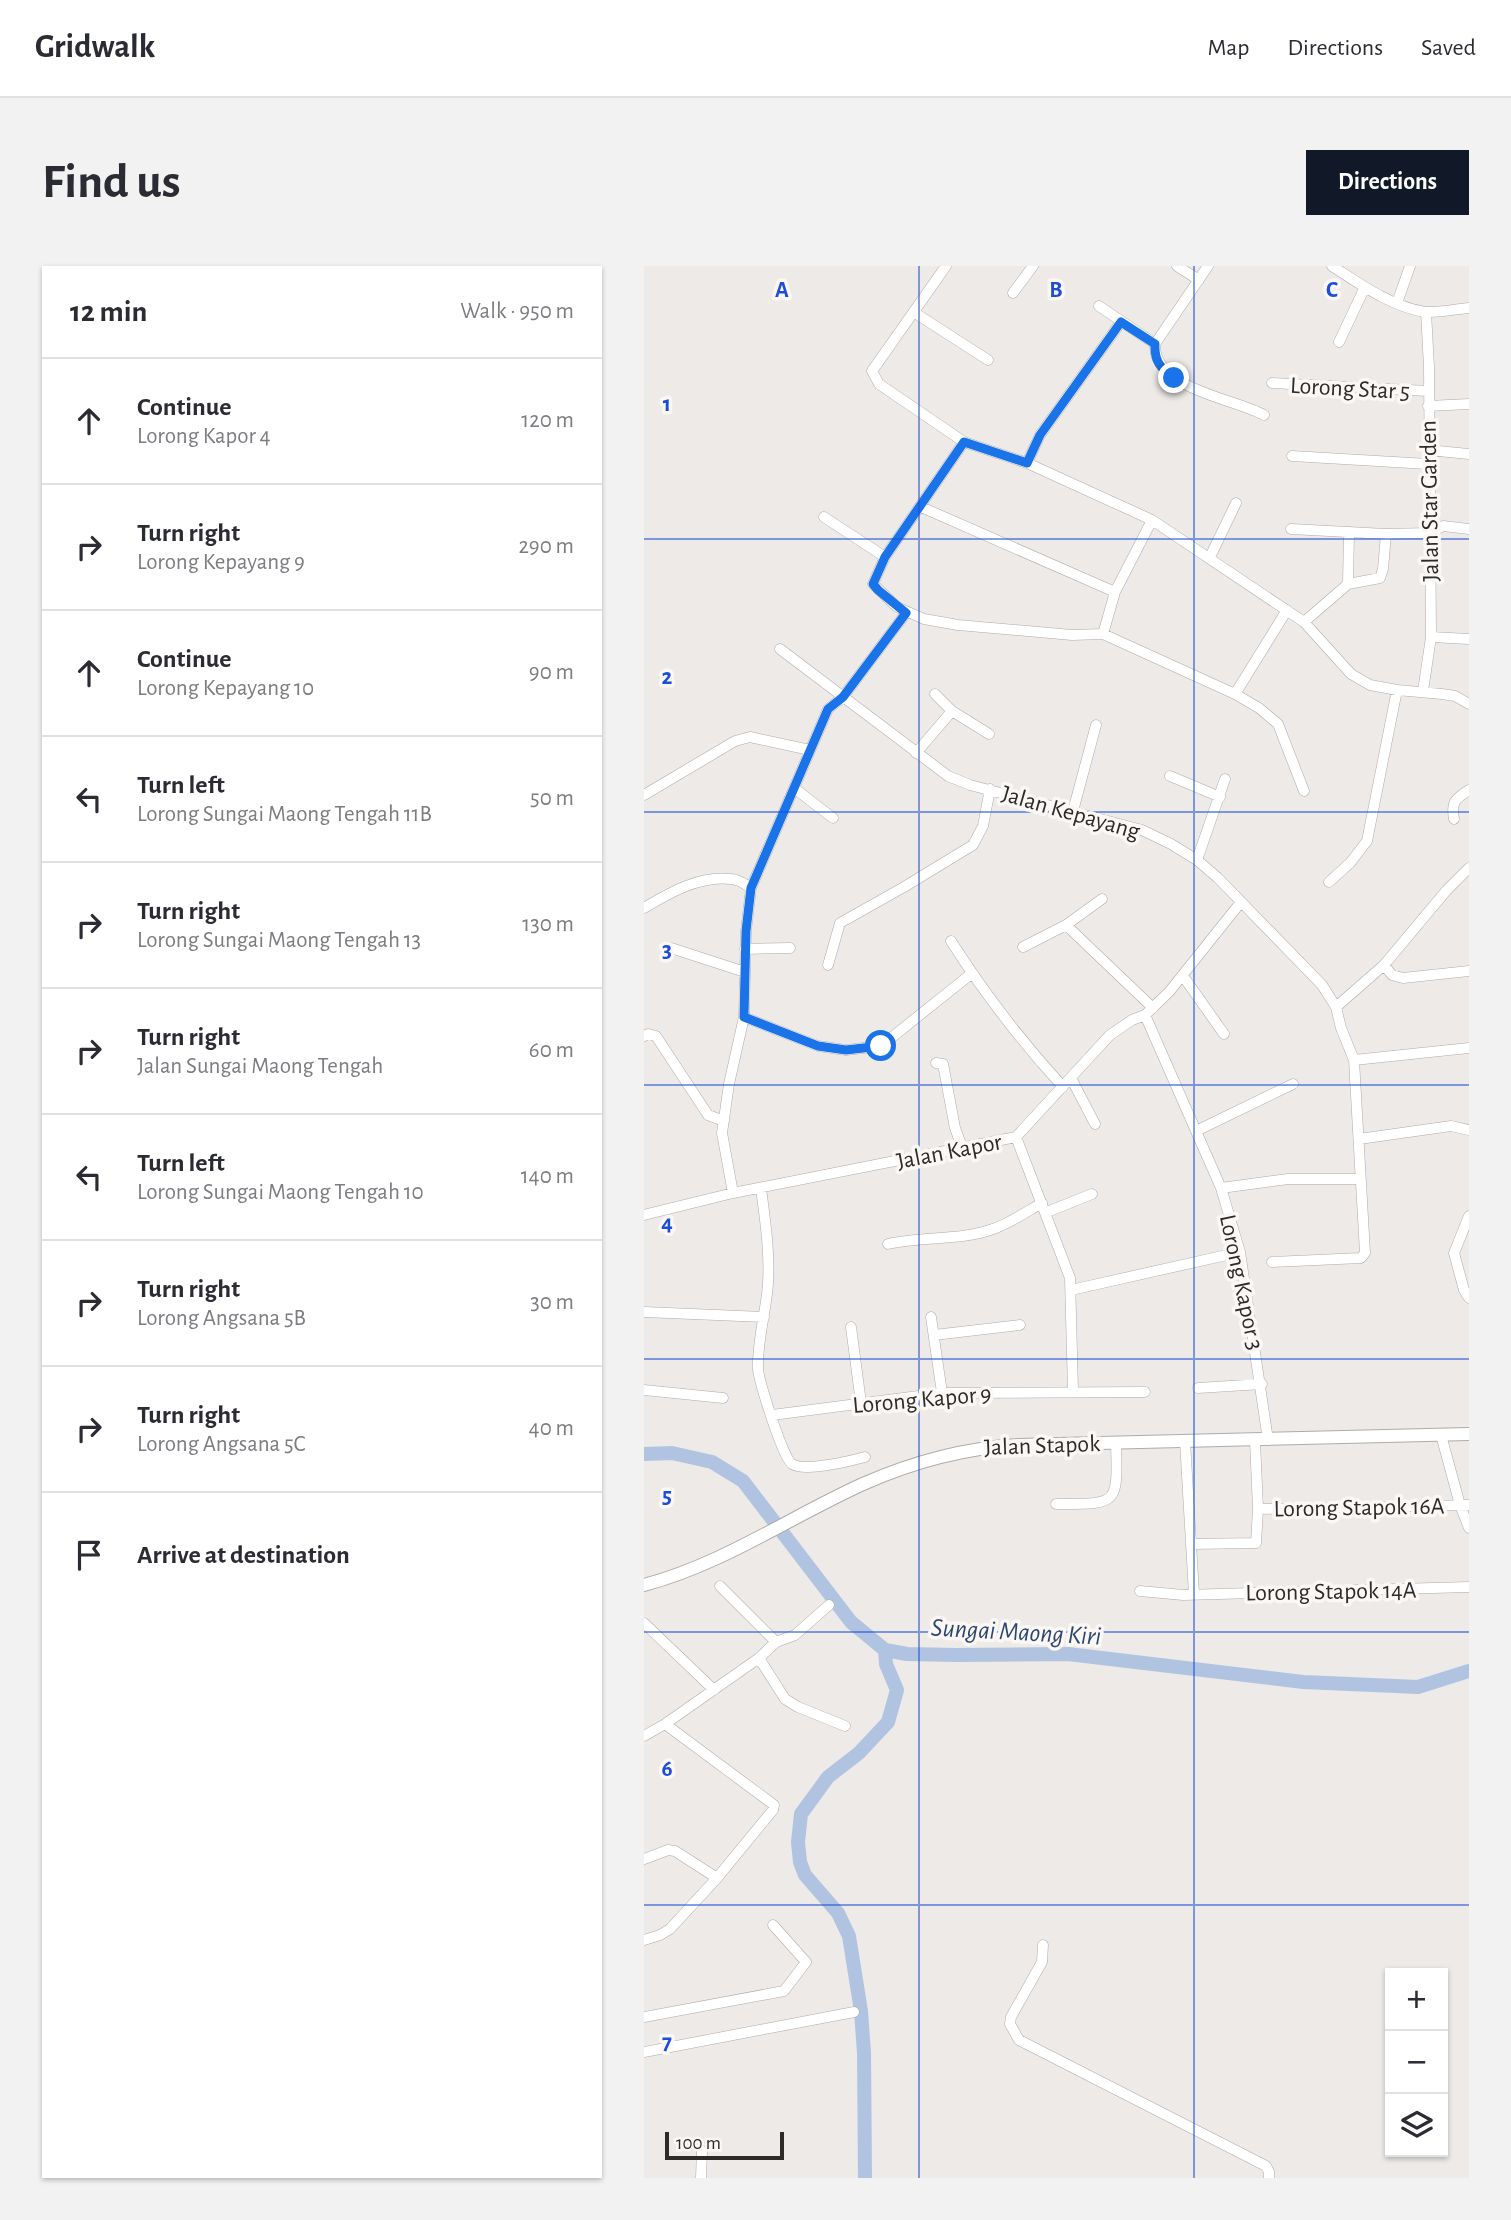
<!DOCTYPE html>
<meta charset="utf-8">
<style>
:root{--surface:#fff;--page:#f2f2f3;--text:#2b2b33;--muted:#7c7c81;--line:#e1e1e2;--accent:#111827}
body{margin:0;font-family:"Alegreya Sans",sans-serif;background:var(--page);color:var(--text)}
.controls{position:absolute;right:21px;bottom:21px;display:grid;overflow:hidden;border-radius:0px;box-shadow:0 2px 5px #0004}
.controls button{width:63px;height:63px;display:grid;place-items:center;padding:0;border:0;border-bottom:2px solid var(--line);background:var(--surface);color:var(--text);font:35px sans-serif}
.scale{position:absolute;left:21px;bottom:18px;width:119px;box-sizing:border-box;padding-left:7px;border:4px solid #2c2b2a;border-top:0;font-size:19px;line-height:24px;white-space:nowrap;color:#2c2b2a;-webkit-text-stroke:5px #faf7f5;paint-order:stroke}
.stop{position:absolute;width:21px;height:21px;margin:-16px;border:5px solid #1a73e8;border-radius:50%;background:#fff}
.stop.end{background:#1a73e8;border-color:#fff;box-shadow:0 2px 7px #0008}
.list{margin:0;padding:0;list-style:none}
h2{display:flex;justify-content:space-between;align-items:center;height:91px;margin:0;padding:0 28px;font-size:30px}
h2 small{font-size:23px;font-weight:400;color:var(--muted)}
.list li{display:grid;grid-template-columns:46px 1fr auto;gap:21px;align-items:center;box-sizing:border-box;height:126px;padding:0 28px;border-top:2px solid var(--line)}
.list b{display:block;font-size:26px;white-space:nowrap}
.list p{margin:0;font-size:23px;white-space:nowrap;color:var(--muted)}
.list em{font-size:23px;font-style:normal;color:var(--muted)}
.icon{flex:none;width:38px;height:38px;fill:none;stroke:currentColor;stroke-width:2;stroke-linecap:round;stroke-linejoin:round}
.map{position:relative;flex:none;width:825px;height:1912px;overflow:hidden;border-radius:0px}
header{display:flex;align-items:center;gap:42px;box-sizing:border-box;height:98px;padding:0 35px;background:var(--surface);border-bottom:2px solid var(--line)}
header strong{font-size:33px}
nav{display:flex;gap:38px;margin-inline-start:auto;font-size:24px}
.intro{display:flex;align-items:center;justify-content:space-between;box-sizing:border-box;height:168px;padding:0 42px}
h1{margin:0;font-size:49px}
.button{padding:18px 32px;border-radius:0px;background:var(--accent);color:#fff;font-size:24px;font-weight:700}
main{display:flex;gap:42px;padding:0 42px}
aside{flex:1;background:var(--surface);border-radius:0px;box-shadow:0 2px 5px #0004}
.map>svg:first-child{display:block}
.lines{fill:none;stroke-linecap:round;stroke-linejoin:round}
.river{stroke:#b0c4e1;stroke-width:14}
.minor-casing{stroke:#aeaba9;stroke-width:11}
.major-casing{stroke:#aeaba9;stroke-width:14}
.minor{stroke:#fff;stroke-width:10}
.major{stroke:#fff;stroke-width:12}
.route{stroke:#1a73e8;stroke-width:9}
.grid{fill:none;stroke:#1d4ed8;stroke-width:2;stroke-opacity:0.55}
.labels{text-anchor:middle;stroke-width:7;stroke-linejoin:round;paint-order:stroke}
.street-label{font-size:24px;fill:#2c2b2a;stroke:#faf7f5}
.water-label{font-size:26px;font-style:italic;fill:#2b466f;stroke:#faf7f5}
.grid-label{font-size:23px;text-anchor:middle;font-weight:bold;fill:#1d4ed8;stroke:#faf7f5;stroke-width:7;stroke-linejoin:round;paint-order:stroke}
</style>
<header>
<strong>Gridwalk</strong>
<nav><a>Map</a><a>Directions</a><a>Saved</a></nav>
</header>
<div class="intro"><h1>Find us</h1><a class="button">Directions</a></div>
<main>
<aside>
<h2>12 min<small>Walk · 950 m</small></h2>
<ul class="list">
<li><svg class="icon" aria-label="ahead" viewBox="0 0 24 24"><path d="M12 20V5M6 11l6-6 6 6"/></svg><div><b>Continue</b><p>Lorong Kapor 4</p></div><em>120 m</em></li>
<li><svg class="icon" aria-label="right" viewBox="0 0 24 24"><path d="M7 20v-9h11M14 6l5 5-5 5"/></svg><div><b>Turn right</b><p>Lorong Kepayang 9</p></div><em>290 m</em></li>
<li><svg class="icon" aria-label="ahead" viewBox="0 0 24 24"><path d="M12 20V5M6 11l6-6 6 6"/></svg><div><b>Continue</b><p>Lorong Kepayang 10</p></div><em>90 m</em></li>
<li><svg class="icon" aria-label="left" viewBox="0 0 24 24"><path d="M17 20v-9H6M10 6l-5 5 5 5"/></svg><div><b>Turn left</b><p>Lorong Sungai Maong Tengah 11B</p></div><em>50 m</em></li>
<li><svg class="icon" aria-label="right" viewBox="0 0 24 24"><path d="M7 20v-9h11M14 6l5 5-5 5"/></svg><div><b>Turn right</b><p>Lorong Sungai Maong Tengah 13</p></div><em>130 m</em></li>
<li><svg class="icon" aria-label="right" viewBox="0 0 24 24"><path d="M7 20v-9h11M14 6l5 5-5 5"/></svg><div><b>Turn right</b><p>Jalan Sungai Maong Tengah</p></div><em>60 m</em></li>
<li><svg class="icon" aria-label="left" viewBox="0 0 24 24"><path d="M17 20v-9H6M10 6l-5 5 5 5"/></svg><div><b>Turn left</b><p>Lorong Sungai Maong Tengah 10</p></div><em>140 m</em></li>
<li><svg class="icon" aria-label="right" viewBox="0 0 24 24"><path d="M7 20v-9h11M14 6l5 5-5 5"/></svg><div><b>Turn right</b><p>Lorong Angsana 5B</p></div><em>30 m</em></li>
<li><svg class="icon" aria-label="right" viewBox="0 0 24 24"><path d="M7 20v-9h11M14 6l5 5-5 5"/></svg><div><b>Turn right</b><p>Lorong Angsana 5C</p></div><em>40 m</em></li>
<li><svg class="icon" aria-label="arrive" viewBox="0 0 24 24"><path d="M6 21V4h12l-3 4 3 4H6"/></svg><div><b>Arrive at destination</b></div></li>
</ul>
</aside>
<div class="map">
<svg width="825" height="1912" viewBox="0 0 825 1912">
<rect width="100%" height="100%" fill="#edeae7"/>
<g class="lines">
<path class="river" d="M0 1188 28 1187 68 1196 99 1215 207 1356 241 1384 263 1388 312 1389 424 1388 659 1416 774 1421 825 1405
M221 1912 220 1787 217 1745 205 1670 194 1647 161 1609 156 1596 154 1576 157 1548 184 1511 215 1487 244 1456 253 1424 242 1398 241 1384"/>
<g class="minor-casing">
<path id="minor" d="M302 0 228 105 235 118 320 176 383 197 508 254 660 356 707 408 726 419 753 424 798 428 811 430 825 438
M533 0 555 14
M688 0C716 18 748 41 781 46 795 47 811 43 825 42
M369 27 389 0
M753 37 766 0
M455 40 511 78
M271 47 344 94
M695 76 721 21
M511 78C509 123 589 132 620 149
M511 78 564 0
M628 117 784 125
M784 140 825 138
M320 176 241 291 229 318 253 341 280 353 314 359 428 369 459 368 591 428 615 442 634 458 660 525
M784 184 825 188
M648 190 784 198
M383 197 396 169 477 56
M277 241 471 326
M180 251 241 291
M647 263 742 268 785 267 799 260 825 263
M566 291 592 237
M704 318 705 266
M660 356 704 318 736 312 739 303 742 268
M459 368 471 326 508 254
M787 371 825 373
M136 383 304 510 326 519 498 564 527 578 553 594 574 612 678 719 692 741 697 762 710 794 721 987 717 992 628 996
M779 425 787 371 785 101 782 46
M591 428 643 344
M308 445 345 468
M272 487 308 445 291 428
M526 510 576 531
M150 522 189 552
M0 529 91 475 106 471 166 484
M429 545 452 459
M810 553C807 536 811 533 825 524
M553 594 581 513
M685 616 706 597 723 575 753 424
M0 642C25 627 56 609 87 613 94 613 101 618 107 622
M422 659 509 742
M307 675C340 727 378 776 419 821
M379 681 422 659 458 633
M27 682 101 706
M101 683 146 682
M184 699 196 657 260 621 329 579 339 560 346 523
M740 699 748 709 759 712 825 705
M539 710 580 768
M692 741 740 699 802 625 825 602
M501 749 577 922 596 986 624 1174
M100 751 174 780 202 784 237 780 327 708
M0 770 4 768 12 770 64 849 80 855
M710 794 825 782
M292 797 299 798 311 862 318 881
M427 812 451 858
M552 865 649 818
M372 871 426 1012 429 1125
M715 873 807 860 825 864
M117 922C121 954 126 985 124 1018 122 1046 113 1075 114 1103 115 1115 139 1193 148 1198 161 1206 206 1195 221 1191
M577 922 644 913H716
M89 927 78 867 85 818 100 751 102 665 107 622 184 443 199 431 262 347
M403 946 448 928
M0 949 89 927 372 871 466 769 488 754 501 749 525 726 597 636
M825 950 810 987 820 1024 825 1032
M244 978C279 970 316 975 349 963 366 957 382 946 398 937
M427 1024 596 986
M0 1046 120 1051
M287 1051 298 1127
M207 1061 217 1137
M290 1069 376 1059
M554 1122 618 1118
M0 1124 79 1132
M128 1149 298 1127 501 1126
M797 1169 816 1239 825 1262
M541 1175 550 1328
M412 1238C474 1238 474 1240 472 1177
M614 1243 825 1239
M547 1278 612 1277 614 1243 611 1175
M76 1320 132 1376
M496 1325 539 1329 825 1321
M0 1357 70 1424
M115 1392 141 1433 154 1441 201 1460
M0 1470 21 1458 115 1392 132 1376 151 1369 185 1339
M0 1593 24 1584 31 1585 73 1612
M0 1674 16 1669 26 1663 73 1612 129 1544 130 1539 21 1458
M399 1679 398 1696 367 1751 366 1758 375 1774 622 1900 625 1906V1912
M0 1751 140 1725 162 1696 129 1659
M0 1786 210 1746
M57 1912 58 1885"/>
</g>
<g class="major-casing">
<path id="major" d="M0 1319C79 1298 146 1251 219 1218 269 1196 320 1182 375 1179L825 1168"/>
</g>
<use href="#minor" class="minor"/>
<use href="#major" class="major"/>
</g>
<g class="lines">
<path class="route" d="M237 780 202 784 174 780 100 751 102 665 107 622 184 443 199 431 262 347 234 324 229 318 241 291 320 176 383 197 396 169 477 56 511 78C510 95 517 103 530 112"/>
</g>
<path class="grid" d="M275 0V1912M550 0V1912M0 273H825M0 546H825M0 819H825M0 1093H825M0 1366H825M0 1639H825"/>
<g class="labels">
<g class="street-label">
<text transform="translate(706 122) rotate(3)" y="8">Lorong Star 5</text>
<text transform="translate(785 235) rotate(-91)" y="8">Jalan Star Garden</text>
<text transform="translate(427 546) rotate(16)" y="8">Jalan Kepayang</text>
<text transform="translate(305 885) rotate(-11)" y="8">Jalan Kapor</text>
<text transform="translate(598 1016) rotate(78)" y="8">Lorong Kapor 3</text>
<text transform="translate(278 1133) rotate(-5)" y="8">Lorong Kapor 9</text>
<text transform="translate(398 1179) rotate(-2)" y="8">Jalan Stapok</text>
<text transform="translate(715 1241) rotate(-1)" y="8">Lorong Stapok 16A</text>
<text transform="translate(687 1325) rotate(-1)" y="8">Lorong Stapok 14A</text>
</g>
<g class="water-label">
<text transform="translate(372 1365) rotate(3)" y="9">Sungai Maong Kiri</text>
</g>
</g>
<g class="grid-label">
<text x="138" y="31">A</text>
<text x="412" y="31">B</text>
<text x="688" y="31">C</text>
<text x="23" y="145">1</text>
<text x="23" y="418">2</text>
<text x="23" y="691">3</text>
<text x="23" y="964">4</text>
<text x="23" y="1237">5</text>
<text x="23" y="1510">6</text>
<text x="23" y="1783">7</text>
</g>
</svg>
<div class="controls">
<button>+</button>
<button>−</button>
<button><svg class="icon" aria-label="layers" viewBox="0 0 24 24"><path d="M12 4l9 5-9 5-9-5zM3 14l9 5 9-5"/></svg></button>
</div>
<div class="scale">100 m</div>
<div class="stop" style="left:237px;top:780px"></div>
<div class="stop end" style="left:530px;top:112px"></div>
</div>
</main>
